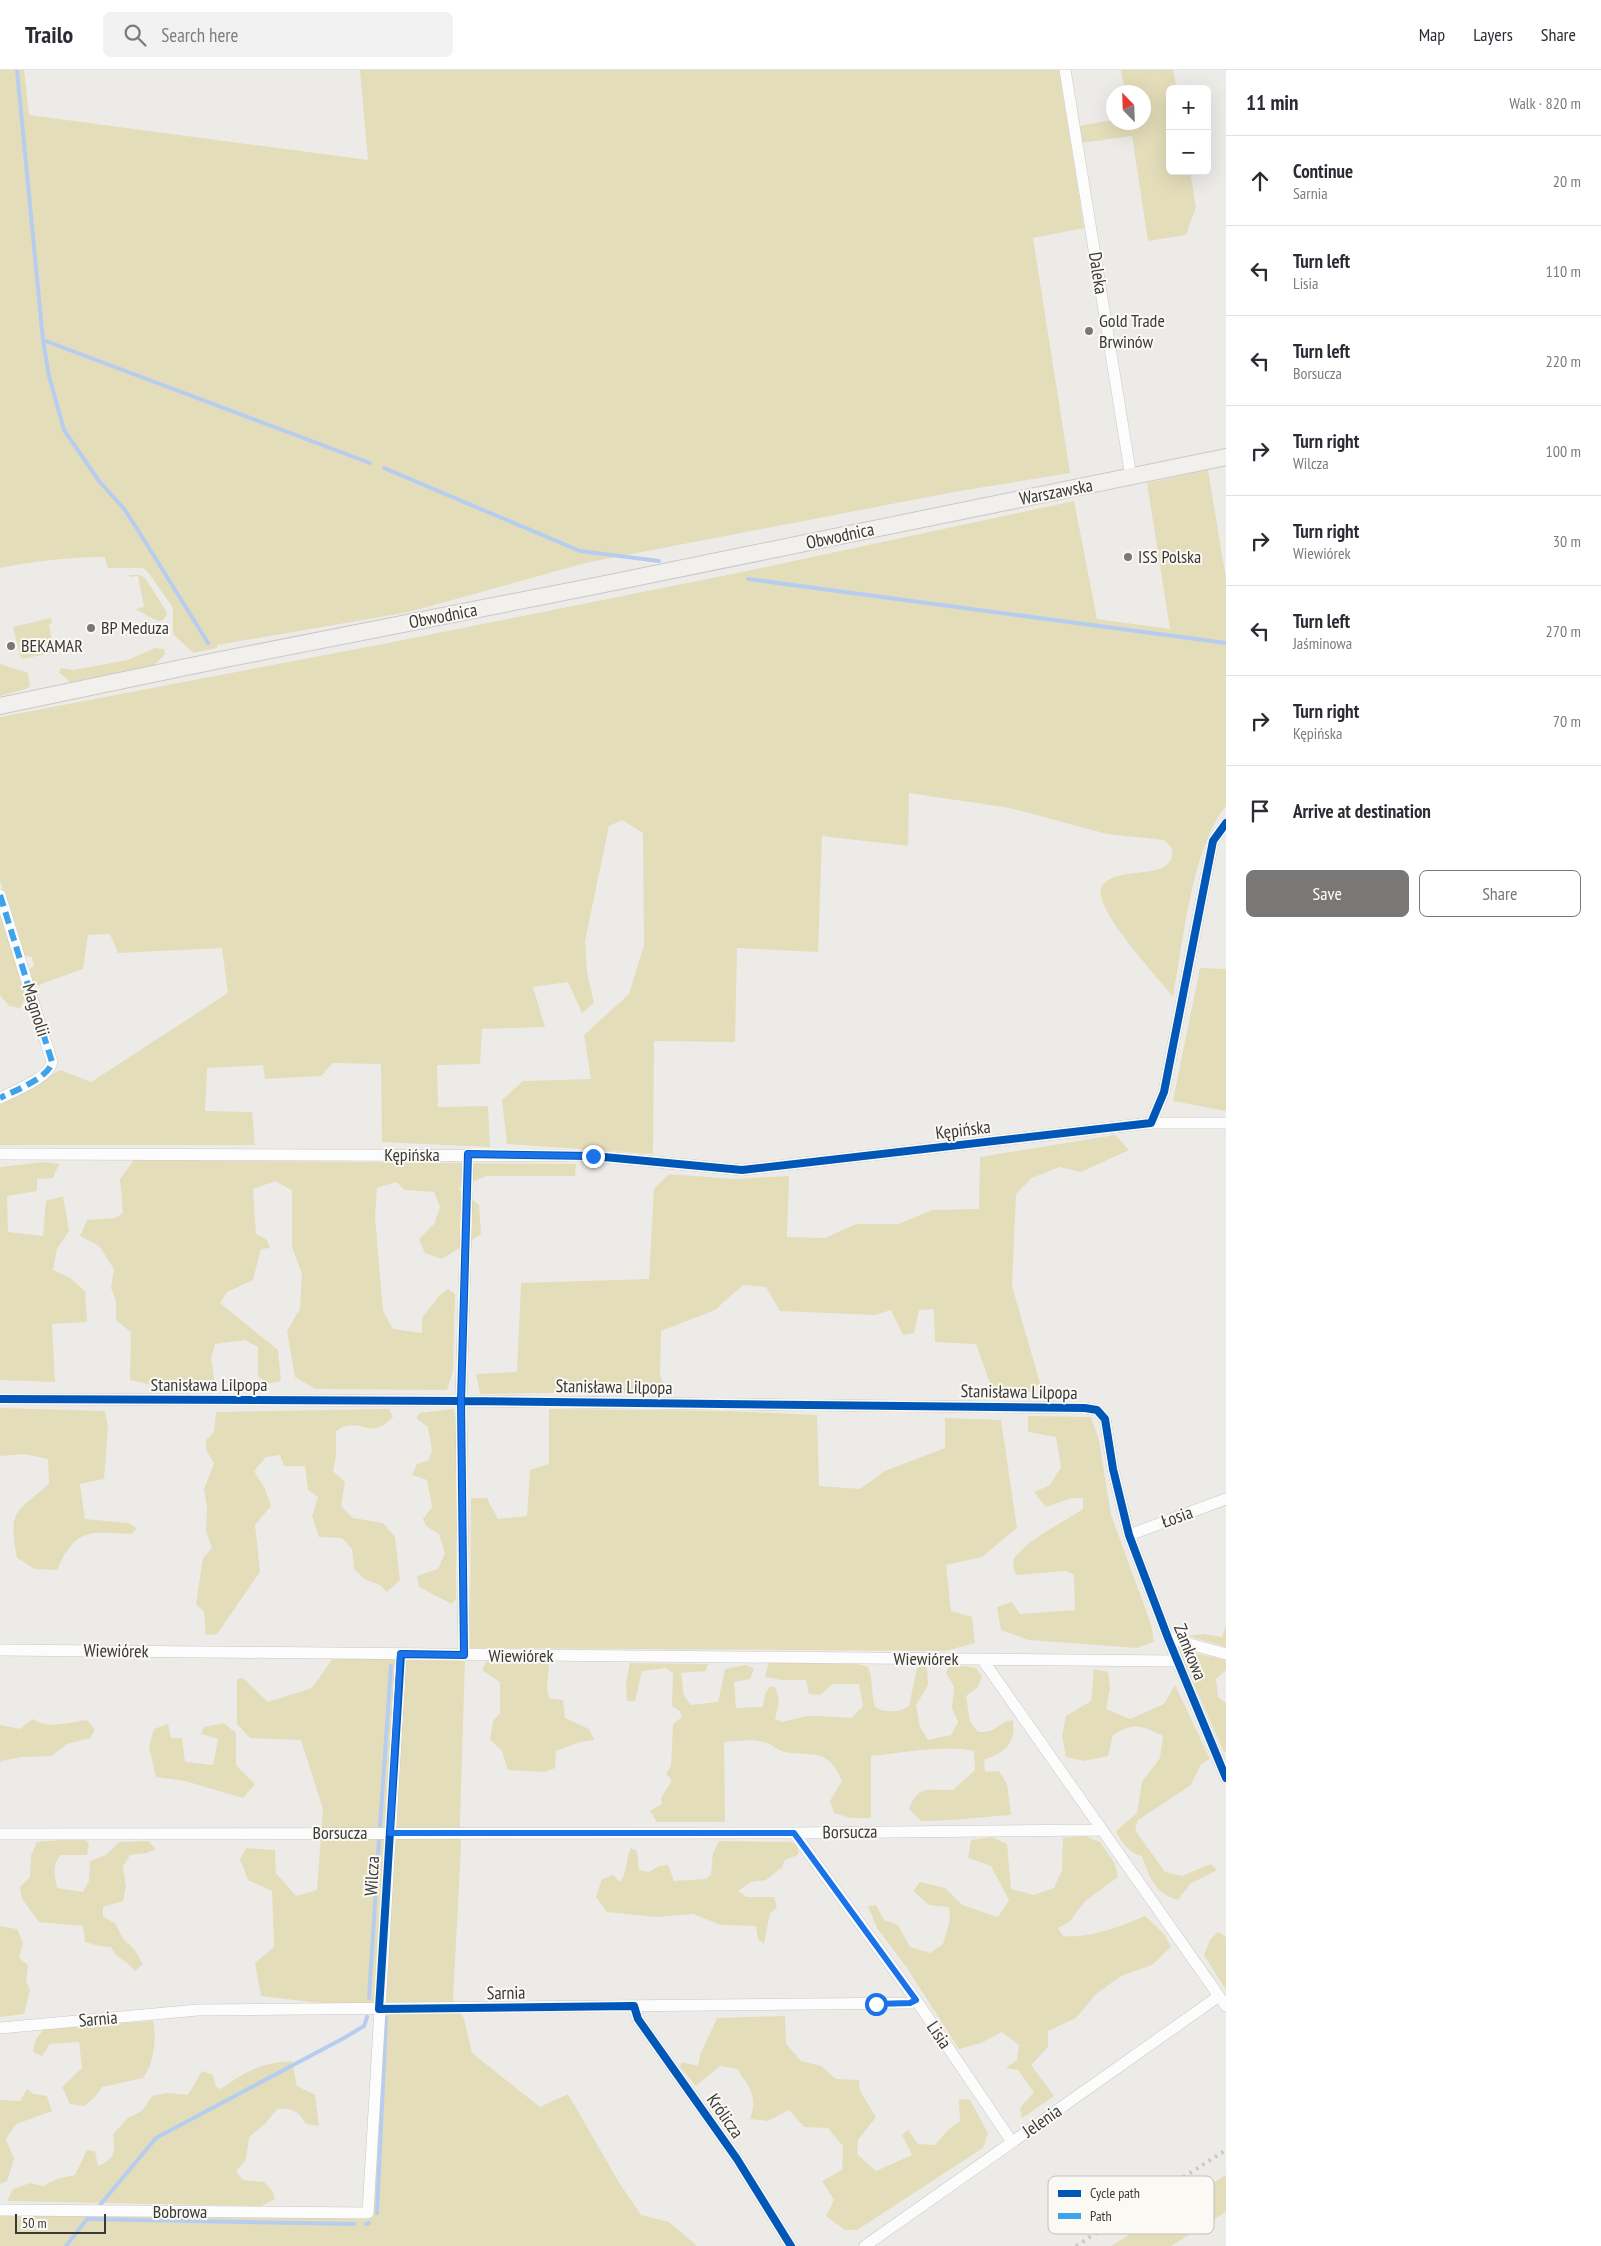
<!DOCTYPE html>
<meta charset="utf-8">
<style>
:root{--surface:#fff;--page:#f2f2f3;--text:#2b2b33;--muted:#7c7c81;--line:#e1e1e2;--accent:#797876}
body{margin:0;font-family:"PT Sans Narrow",sans-serif;background:var(--page);color:var(--text)}
.controls{position:absolute;right:15px;top:15px;display:grid;overflow:hidden;border-radius:8px;box-shadow:0 5px 20px #0002}
.controls button{width:45px;height:45px;display:grid;place-items:center;padding:0;border:0;border-bottom:1px solid var(--line);background:var(--surface);color:var(--text);font:25px sans-serif}
.compass{position:absolute;left:1106px;top:15px;width:45px;height:45px;border-radius:50%;background:var(--surface);box-shadow:0 5px 20px #0002;rotate:337deg}
.scale{position:absolute;left:15px;bottom:12px;width:91px;box-sizing:border-box;padding-left:5px;border:2px solid #3b3a38;border-top:0;font-size:14px;line-height:18px;white-space:nowrap;color:#3b3a38;-webkit-text-stroke:4px #faf9f4;paint-order:stroke}
.stop{position:absolute;width:15px;height:15px;margin:-11px;border:4px solid #1a73e8;border-radius:50%;background:#fff}
.stop.end{background:#1a73e8;border-color:#fff;box-shadow:0 1px 5px #0008}
.list{margin:0;padding:0;list-style:none}
h2{display:flex;justify-content:space-between;align-items:center;height:65px;margin:0;padding:0 20px;font-size:21px}
h2 small{font-size:16px;font-weight:400;color:var(--muted)}
.list li{display:grid;grid-template-columns:32px 1fr auto;gap:15px;align-items:center;box-sizing:border-box;height:90px;padding:0 20px;border-top:1px solid var(--line)}
.list b{display:block;font-size:19px;white-space:nowrap}
.list p{margin:0;font-size:16px;white-space:nowrap;color:var(--muted)}
.list em{font-size:16px;font-style:normal;color:var(--muted)}
.actions{display:flex;gap:10px;padding:15px 20px}
.actions a{flex:1;padding:11px 0;border:1px solid var(--accent);border-radius:8px;text-align:center;font-size:18px;color:var(--accent)}
.actions .main{background:var(--accent);color:#fff}
.icon{flex:none;width:28px;height:28px;fill:none;stroke:currentColor;stroke-width:2;stroke-linecap:round;stroke-linejoin:round}
.map{position:relative;flex:none;width:1226px;height:2176px;overflow:hidden}
header{display:flex;align-items:center;gap:30px;box-sizing:border-box;height:70px;padding:0 25px;background:var(--surface);border-bottom:1px solid var(--line)}
header strong{font-size:24px}
nav{display:flex;gap:28px;margin-inline-start:auto;font-size:18px}
.search{width:350px;height:45px;background:var(--page);display:flex;align-items:center;gap:12px;box-sizing:border-box;padding:0 18px;border-radius:8px;color:var(--muted);font-size:19px}
main{display:flex}
aside{flex:1;background:var(--surface)}
.map>svg:first-child{display:block}
.green{fill:#e4ddba}
.lines{fill:none;stroke-linecap:round;stroke-linejoin:round}
.stream{stroke:#b7cdf0;stroke-width:4}
.minor-casing{stroke:#cac9c7;stroke-width:12}
.secondary-casing{stroke:#cac9c7;stroke-width:18}
.minor{stroke:#fcfcfc;stroke-width:11}
.secondary{stroke:#f1f0ec;stroke-width:16}
.rail{stroke:#c8c8c8;stroke-width:4;stroke-dasharray:2.5 5;stroke-linecap:butt}
.quiet{stroke:#3fa3ec;stroke-width:6;stroke-dasharray:12 6;stroke-linecap:butt}
.cycleway-casing{stroke:#faf9f4;stroke-width:11}
.cycleway{stroke:#0057b8;stroke-width:8}
.route{stroke:#1a73e8;stroke-width:6}
.poi-dot{fill:#797876;stroke:#faf9f4;stroke-width:2}
.labels{text-anchor:middle;stroke-width:4;stroke-linejoin:round;paint-order:stroke}
.street-label{font-size:18px;fill:#3b3a38;stroke:#faf9f4}
.poi-label{font-size:18px;fill:#3b3a38;stroke:#faf9f4;text-anchor:start}
.key{fill:#faf9f4;stroke:#c1c0bc;stroke-width:1}
.key-label{font-size:14px;fill:#3b3a38}
</style>
<header>
<strong>Trailo</strong>
<div class="search"><svg class="icon" aria-label="search" viewBox="0 0 24 24"><circle cx="10" cy="10" r="6"/><path d="M15 15l6 6"/></svg>Search here</div>
<nav><a>Map</a><a>Layers</a><a>Share</a></nav>
</header>
<main>
<div class="map">
<svg width="1226" height="2176" viewBox="0 0 1226 2176">
<rect width="100%" height="100%" fill="#ecebe8"/>
<path class="green" d="M0 0H24L29 45 368 90 360 0H1059L1084 158 1033 168 1070 403 954 422 585 493 409 542 217 575V578L193 583 173 564V538L148 502 143 498H108L105 487C70 487 34 491 0 498Z
M1121 0H1173L1177 19H1170V101H1190L1196 137 1186 165 1148 171 1132 66 1081 73 1079 56 1113 50 1114 52H1144V22H1125Z
M1208 400 1226 509V736C1192 777 1183 874 1173 927 1160 909 1090 837 1102 816 1115 795 1170 811 1172 785 1173 778 1169 774 1163 770L1107 764 1010 738 909 723 908 776 822 766 818 882 737 878 735 972 654 971 653 1084 507 1074 502 1030 523 1011 591 1009 584 965 629 924 644 875 643 763 622 750 609 756 585 871 587 902 594 933 582 943 568 912 533 917 545 957 482 959 480 994 437 995 438 1037 488 1036 490 1077 382 1072 381 994 333 993 321 1006 265 1009 263 995 207 998 205 1041 252 1042 255 1075H0V1034L60 1000 91 1012 228 923 222 878 118 883 110 864 88 865 83 899 33 917 28 900 34 896 32 887 24 886 0 811V647L383 574 747 501 1074 431 1097 549 1170 559 1147 413Z
M129 505H140L145 508 165 539 167 544 163 550 158 551 135 539 144 537 138 506 130 507Z
M51 548 52 553 49 554 53 578 52 583 21 589 13 557Z
M155 578 164 579 165 584 155 595 73 612H70L59 602 61 598 73 600 128 590Z
M0 594 28 603 30 616 26 619 0 626Z
M0 841 27 926 20 938 9 936 0 925Z
M1200 898 1226 899V1041L1173 1031Z
M1115 1065 1129 1080 1081 1102 1059 1097 1032 1108 1016 1124 1012 1216 1040 1313 1030 1322 992 1319 976 1274 935 1272 934 1239 919 1240 914 1263 903 1265 891 1240 875 1245 780 1241 766 1217 743 1215 715 1240 661 1261 660 1305 667 1321 480 1324 476 1304 517 1302 521 1213 649 1209 654 1119 669 1104 734 1109 789 1106 787 1167 825 1168 856 1154H899L932 1140 979 1139 980 1087Z
M134 1090 576 1094 575 1106H486L458 1118 479 1135 481 1164 442 1189 425 1183 419 1169 434 1154 440 1137 434 1122 405 1120 396 1112 377 1118 375 1147 383 1241 393 1259 422 1263V1248L439 1226 448 1219 455 1224 453 1301 447 1320 315 1319 295 1307 287 1261 300 1239 302 1204 292 1177V1120L275 1111 253 1119 256 1164 267 1170 270 1178 261 1179 253 1210 227 1222 220 1233 278 1280 281 1311 267 1314 258 1306V1277L245 1270 215 1274 211 1288 215 1315 156 1316 130 1310 131 1262 116 1250V1231L111 1218 114 1199 99 1176 80 1166 87 1150 115 1148 123 1143 120 1109Z
M44 1092 59 1094 53 1108 37 1109V1121L7 1126 8 1162 43 1166 46 1131 63 1126 69 1161 57 1179 53 1200 70 1208 85 1221 87 1252 52 1254 55 1312 0 1310V1097Z
M0 1338 105 1341 108 1357 104 1409 80 1414 85 1449 128 1453 137 1458 131 1464C89 1462 76 1457 57 1500L35 1499 17 1488C8 1439 15 1444 49 1414L48 1389 25 1384 0 1386Z
M389 1339 393 1347C372 1369 366 1352 347 1356 343 1356 339 1359 336 1361V1386L333 1401 345 1412 341 1436 353 1448 383 1453 395 1467 400 1510 387 1522 380 1515 366 1510 354 1499 352 1479 342 1468 319 1467 312 1447 318 1427 308 1420 305 1396H284L280 1385 266 1387 254 1401 265 1419 271 1436 255 1455 260 1502 217 1564 206 1565 204 1542 196 1534 203 1488 212 1478 206 1461 207 1438 204 1419 214 1394 206 1379V1370L214 1362 216 1342Z
M453 1339 456 1347V1529L452 1534 419 1517 417 1506 438 1499 445 1483 439 1464 426 1456 423 1449 432 1437 427 1410 412 1405 417 1394 429 1390 432 1381 428 1357 416 1348 420 1343Z
M549 1339 726 1341 817 1345 819 1416 860 1419 885 1401 945 1378V1348L1001 1350 1017 1458 982 1487 946 1495 951 1541 972 1547 975 1573 945 1581 470 1578 471 1428H487L498 1449 527 1446 530 1400 549 1394Z
M1028 1346 1091 1347 1099 1370 1111 1445 1151 1554 1154 1572 1137 1578 1029 1570 1001 1560 997 1537 1012 1532 1020 1544 1075 1540 1074 1505 1066 1501 1016 1505C1014 1499 1011 1492 1016 1486 1030 1468 1064 1452 1083 1439V1428H1072L1046 1437 1034 1422 1050 1415 1061 1397 1056 1367 1028 1362Z
M1226 1555V1577L1188 1566 1204 1564 1222 1567Z
M1179 1580 1226 1590V1600L1216 1609 1218 1627 1226 1633V1681L1224 1682Z
M333 1588 465 1589 460 1752 461 1777 453 1929 464 1949 472 1983 540 2037 568 2024 618 2111 641 2145 669 2152 697 2176H0V2144L366 2146 382 1934 321 1933 261 1926 255 1893 274 1877 272 1821 248 1810 240 1789 246 1778 275 1780 276 1803 296 1826 317 1820 323 1739 301 1670 250 1668 237 1654V1609L243 1608 268 1632 312 1618Z
M486 1592 549 1593 547 1619 549 1628 563 1630 565 1648 589 1659 594 1670 580 1672 556 1681 555 1698 545 1702 508 1700 502 1681 490 1669 493 1651 500 1643V1612L482 1600Z
M769 1592 858 1594 868 1597C873 1606 871 1625 875 1637 884 1643 900 1643 909 1636L917 1598 924 1596 927 1598 928 1615 916 1635 920 1657 928 1670 951 1665 958 1652 952 1638 954 1617 946 1603 950 1594 976 1598 982 1606 978 1617 966 1626 970 1651 978 1662C999 1663 997 1652 1013 1650 1016 1674 1005 1682 984 1690L985 1702 999 1701 1007 1714 1011 1745C981 1747 952 1751 921 1751L909 1739C918 1714 929 1721 953 1720L975 1700 974 1681C947 1674 900 1683 871 1686V1748H851L834 1743 830 1731 842 1711C827 1677 815 1687 785 1682 778 1681 773 1675 767 1673 754 1668 738 1671 724 1672L725 1752H657L650 1741 662 1734 661 1728 672 1710 666 1704 671 1696 673 1654 682 1647 680 1641 672 1636 673 1603 666 1598 642 1601 635 1631H627L626 1613 630 1593 708 1594 706 1601 681 1603 684 1626 691 1635 718 1632 725 1599 746 1595 754 1599 750 1609 734 1612 736 1638 763 1637 765 1624 770 1616 776 1618 779 1631 775 1649 782 1652 807 1646H821L851 1648 863 1636 859 1614H833L820 1625 809 1624 806 1610H781L765 1607Z
M1094 1599 1108 1602 1110 1618 1106 1639 1130 1649 1164 1634 1175 1615 1210 1689 1201 1694 1191 1715 1138 1750 1135 1760 1165 1802 1182 1806 1211 1794 1217 1800 1190 1814 1178 1830C1154 1823 1150 1808 1142 1786 1130 1784 1121 1772 1116 1761L1137 1743 1142 1712 1160 1688 1163 1666C1142 1655 1133 1652 1113 1665L1108 1686 1084 1691 1066 1687 1062 1666 1066 1646 1091 1631Z
M33 1649C48 1660 70 1652 87 1650L95 1660 90 1668 67 1674 51 1686 22 1687 1 1691 0 1695V1655L20 1659Z
M224 1653 236 1663V1695L255 1714 243 1728 185 1711 156 1707 149 1677 154 1659 168 1654 171 1668H182L185 1692 213 1695 218 1669 201 1664 204 1657Z
M1085 1766 1100 1772 1115 1794 1118 1807 1085 1831 1070 1851 1058 1858 1063 1866C1088 1869 1122 1856 1145 1846L1164 1864 1171 1877 1152 1895 1121 1906 1096 1924 1076 1948 1048 1961V1977L1031 1995 1054 2026 1022 2048 1020 2038 1034 2022 1018 2000 1006 1998 1017 1990 1019 1975 1002 1962 981 1973 959 1979 907 1898 877 1858 868 1836 876 1835 884 1850 898 1855 910 1877 930 1883 943 1874 950 1849 949 1837 929 1835 913 1821 920 1812 945 1818 962 1835 998 1847 1009 1830 991 1796 968 1788 971 1770 992 1767 1007 1774 1011 1819 1034 1825 1054 1818 1062 1800 1063 1768Z
M84 1768 89 1774 87 1785H61C51 1795 55 1806 57 1818L83 1822 89 1811 90 1791 106 1785 119 1772 148 1771 156 1779 147 1783 130 1785 123 1796 126 1817 123 1831 103 1837V1847L115 1853 124 1870 134 1879 143 1894 135 1901C128 1891 117 1889 111 1877L99 1876 85 1872 83 1856 39 1852 22 1829 20 1817 30 1807 31 1785 37 1772Z
M719 1771 791 1772 798 1776V1785L785 1790 782 1797 766 1810 751 1812 738 1821 747 1827H774L777 1838 770 1843 764 1874 758 1869 756 1856 721 1855 693 1844 657 1847 607 1842 596 1827 602 1809 613 1805 620 1812C628 1802 625 1789 631 1778L637 1781 639 1800 649 1802 659 1796 668 1795 674 1811 706 1809 711 1804 713 1783Z
M0 1856 17 1859 23 1873 19 1888 28 1895 26 1911 30 1920 24 1944 0 1947Z
M1218 1862 1226 1867V1920L1204 1885 1210 1870Z
M785 1946 786 1974 801 1991 821 1996 836 2009 859 2010 860 2021 876 2047 858 2070 857 2084 876 2101 912 2085 902 2065 908 2060 918 2074 935 2075 948 2060 960 2051 959 2029 970 2030 988 2063 983 2078 857 2160H845L826 2146 834 2130 822 2111 842 2100 843 2076 828 2058 804 2057 789 2040 768 2051 750 2049C758 2026 750 2018 737 1999L720 1996 696 2016 680 1997 682 1992 698 1996 700 1985 717 1948Z
M153 1951C157 1969 154 1993 143 2008L102 2017 94 2028 84 2036 70 2034 62 2017 82 1998 79 1972 50 1974 42 1986 33 1982 36 1969 44 1959Z
M292 1991 297 2016 315 2025 319 2056 306 2054C299 2041 292 2038 277 2039L265 2054 249 2067 246 2090 236 2101 243 2110 264 2112 272 2120 275 2129 261 2136 7 2131 13 2119 30 2113 43 2116 57 2109 75 2105 87 2080 95 2081 98 2096C116 2088 115 2082 113 2064L128 2048 142 2041 152 2026 167 2023 188 2025 202 2001 213 2005 216 2017 221 2019C246 2001 261 1993 292 1991Z
M27 2019 33 2024 47 2026 52 2041 16 2054 6 2069 14 2089 7 2111 0 2114V2030L20 2031Z
M1226 2105V2142L1171 2176H1111Z"/>
<g class="lines">
<path class="stream" d="M17 0 43 270 370 393
M43 270 49 306 64 360 99 411 125 440 136 457 208 573
M384 398 580 481 659 491
M748 509 1226 573
M380 1756 391 1596
M369 1928 379 1770
M100 2135 156 2068 344 1968 364 1956 367 1947
M377 2143 386 1948
M366 2154 369 2153
M66 2176 87 2149 354 2154"/>
<g class="minor-casing">
<path id="minor" d="M1065 0 1131 407
M0 825 52 992C49 1008 14 1021 0 1028
M1151 1053H1226
M0 1084 593 1086 742 1100 1151 1053 1164 1022 1213 771 1226 753
M0 1329 461 1331 1085 1338 1097 1340 1105 1349 1113 1399 1129 1465 1168 1568 1226 1708
M1129 1465 1226 1429
M1168 1568 1226 1584
M0 1580 1177 1591
M464 1585 461 1331 468 1084
M982 1589 1226 1936
M794 1763 916 1930 1012 2072
M0 1764 794 1763 1100 1760
M634 1936 638 1949 737 2089 791 2176
M0 1958 198 1940 910 1933 916 1930
M0 2140 368 2143 401 1584
M865 2176 1219 1926"/>
</g>
<g class="secondary-casing">
<path id="secondary" d="M0 636 220 590 595 516 1226 387"/>
</g>
<use href="#minor" class="minor"/>
<use href="#secondary" class="secondary"/>
<path class="rail" d="M1076 2176 1226 2080"/>
<path class="quiet" d="M0 825 52 992C49 1008 14 1021 0 1028"/>
<g class="cycleway-casing">
<path id="cycleway" d="M0 1329 461 1331 1085 1338 1097 1340 1105 1349 1113 1399 1129 1465 1168 1568 1226 1708
M791 2176 737 2089 638 1949 634 1936 379 1939 401 1584 464 1585 461 1331 468 1084 593 1086 742 1100 1151 1053 1164 1022 1213 771 1226 753"/>
</g>
<use href="#cycleway" class="cycleway"/>
</g>
<g class="lines">
<path class="route" d="M593 1086 468 1084 461 1331 464 1585 400 1584 390 1763H794L916 1930 910 1933 876 1934"/>
</g>
<g class="poi-dot">
<circle cx="1089" cy="261" r="5"/>
<circle cx="1128" cy="487" r="5"/>
<circle cx="91" cy="558" r="5"/>
<circle cx="11" cy="576" r="5"/>
</g>
<g class="labels">
<g class="street-label">
<text transform="translate(1098 203) rotate(81)" y="6">Daleka</text>
<text transform="translate(1056 422) rotate(-11)" y="6">Warszawska</text>
<text transform="translate(840 466) rotate(-12)" y="6">Obwodnica</text>
<text transform="translate(443 546) rotate(-11)" y="6">Obwodnica</text>
<text transform="translate(36 940) rotate(73)" y="6">Magnolii</text>
<text transform="translate(963 1060) rotate(-7)" y="6">Kępińska</text>
<text x="412" y="1091">Kępińska</text>
<text x="209" y="1321">Stanisława Lilpopa</text>
<text transform="translate(614 1317) rotate(1)" y="6">Stanisława Lilpopa</text>
<text transform="translate(1019 1322) rotate(1)" y="6">Stanisława Lilpopa</text>
<text transform="translate(1177 1447) rotate(-20)" y="6">Łosia</text>
<text transform="translate(116 1581) rotate(1)" y="6">Wiewiórek</text>
<text transform="translate(1190 1582) rotate(68)" y="6">Zamkowa</text>
<text x="521" y="1592">Wiewiórek</text>
<text x="926" y="1595">Wiewiórek</text>
<text transform="translate(850 1762) rotate(-1)" y="6">Borsucza</text>
<text x="340" y="1769">Borsucza</text>
<text transform="translate(372 1806) rotate(-87)" y="6">Wilcza</text>
<text transform="translate(506 1923) rotate(-1)" y="6">Sarnia</text>
<text transform="translate(98 1949) rotate(-5)" y="6">Sarnia</text>
<text transform="translate(939 1965) rotate(56)" y="6">Lisia</text>
<text transform="translate(725 2046) rotate(55)" y="6">Królicza</text>
<text transform="translate(1042 2051) rotate(-35)" y="6">Jelenia</text>
<text x="180" y="2148">Bobrowa</text>
</g>
<g class="poi-label">
<text x="1099" y="257">Gold Trade<tspan x="1099" dy="21">Brwinów</tspan></text>
<text x="1138" y="493">ISS Polska</text>
<text x="101" y="564">BP Meduza</text>
<text x="21" y="582">BEKAMAR</text>
</g>
</g>
<rect x="1048" y="2106" width="166" height="58" rx="8" class="key"/>
<rect x="1058" y="2120" width="23" height="7" fill="#0057b8"/>
<rect x="1058" y="2143" width="23" height="6" fill="#3fa3ec"/>
<g class="key-label">
<text x="1090" y="2128">Cycle path</text>
<text x="1090" y="2151">Path</text>
</g>
</svg>
<div class="controls">
<button>+</button>
<button>−</button>
</div>
<svg class="compass" viewBox="-18 -18 36 36"><path d="M0-13l5 13h-10z" fill="#e53935"/><path d="M0 13l5-13h-10z" fill="#7c7c81"/></svg>
<div class="scale">50 m</div>
<div class="stop" style="left:876px;top:1934px"></div>
<div class="stop end" style="left:593px;top:1086px"></div>
</div>
<aside>
<h2>11 min<small>Walk · 820 m</small></h2>
<ul class="list">
<li><svg class="icon" aria-label="ahead" viewBox="0 0 24 24"><path d="M12 20V5M6 11l6-6 6 6"/></svg><div><b>Continue</b><p>Sarnia</p></div><em>20 m</em></li>
<li><svg class="icon" aria-label="left" viewBox="0 0 24 24"><path d="M17 20v-9H6M10 6l-5 5 5 5"/></svg><div><b>Turn left</b><p>Lisia</p></div><em>110 m</em></li>
<li><svg class="icon" aria-label="left" viewBox="0 0 24 24"><path d="M17 20v-9H6M10 6l-5 5 5 5"/></svg><div><b>Turn left</b><p>Borsucza</p></div><em>220 m</em></li>
<li><svg class="icon" aria-label="right" viewBox="0 0 24 24"><path d="M7 20v-9h11M14 6l5 5-5 5"/></svg><div><b>Turn right</b><p>Wilcza</p></div><em>100 m</em></li>
<li><svg class="icon" aria-label="right" viewBox="0 0 24 24"><path d="M7 20v-9h11M14 6l5 5-5 5"/></svg><div><b>Turn right</b><p>Wiewiórek</p></div><em>30 m</em></li>
<li><svg class="icon" aria-label="left" viewBox="0 0 24 24"><path d="M17 20v-9H6M10 6l-5 5 5 5"/></svg><div><b>Turn left</b><p>Jaśminowa</p></div><em>270 m</em></li>
<li><svg class="icon" aria-label="right" viewBox="0 0 24 24"><path d="M7 20v-9h11M14 6l5 5-5 5"/></svg><div><b>Turn right</b><p>Kępińska</p></div><em>70 m</em></li>
<li><svg class="icon" aria-label="arrive" viewBox="0 0 24 24"><path d="M6 21V4h12l-3 4 3 4H6"/></svg><div><b>Arrive at destination</b></div></li>
</ul>
<div class="actions"><a class="main">Save</a><a>Share</a></div>
</aside>
</main>
